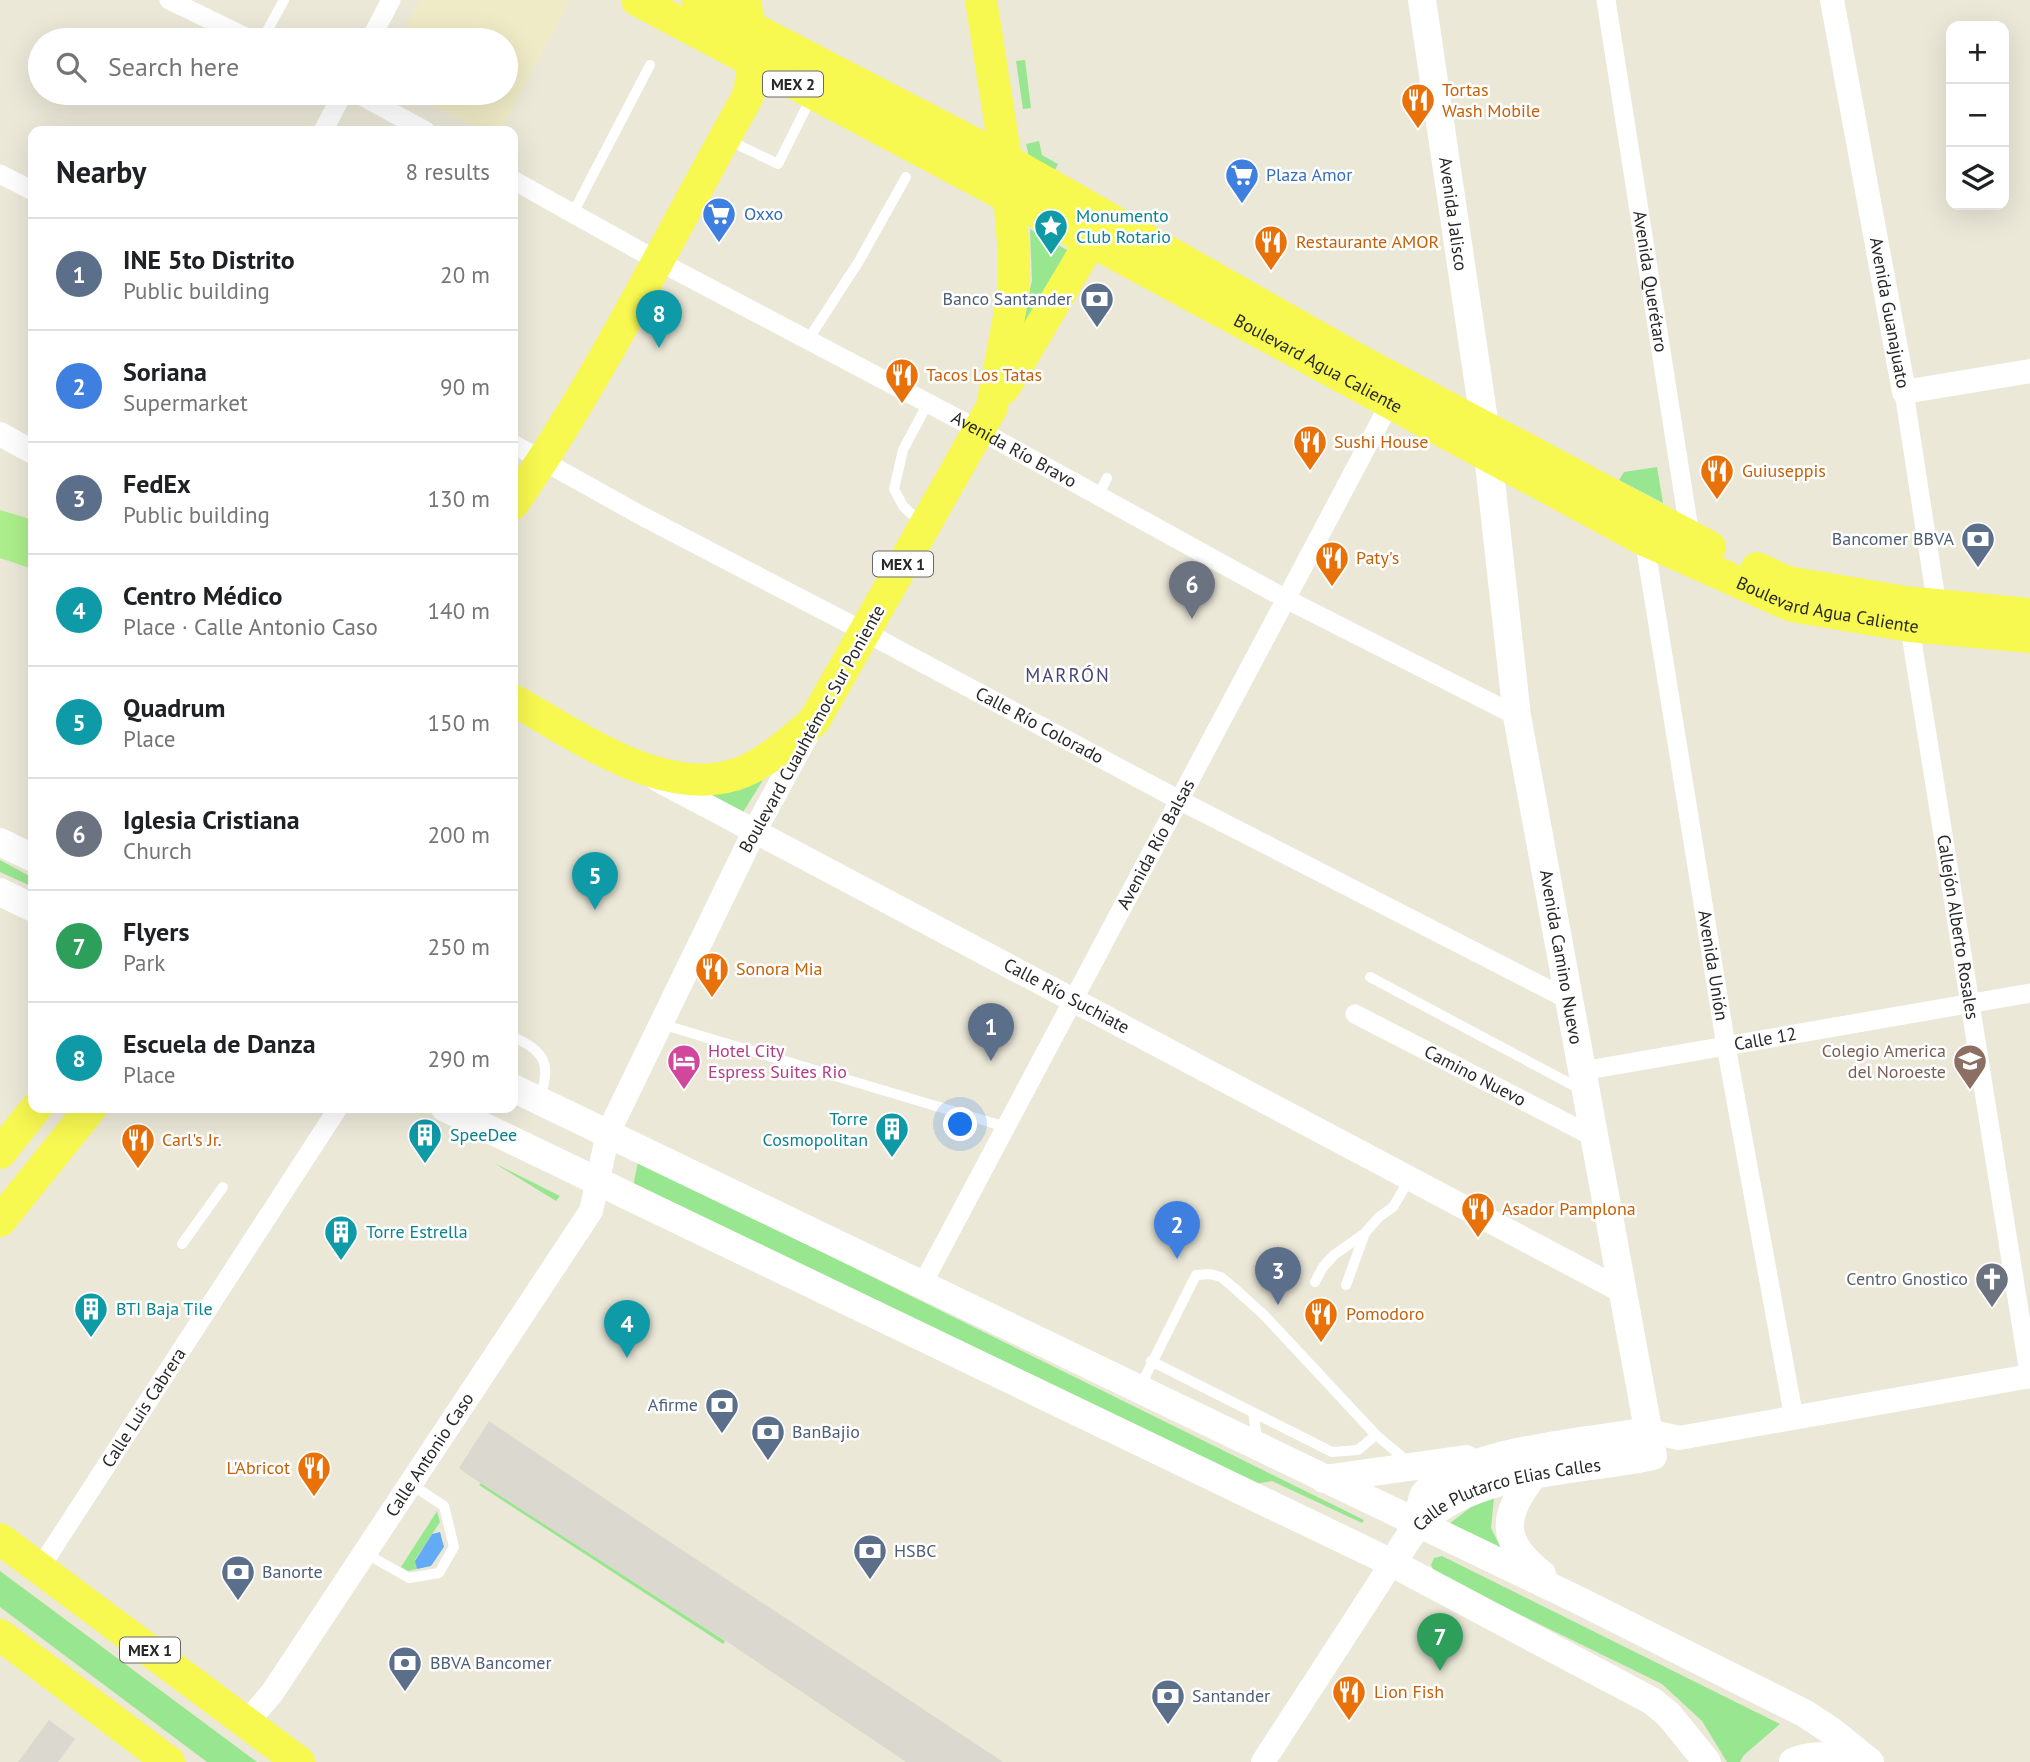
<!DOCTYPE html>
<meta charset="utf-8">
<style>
:root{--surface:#fff;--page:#f6f6f6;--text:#202124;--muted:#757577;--line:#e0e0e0;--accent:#3c31ff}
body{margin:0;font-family:"PT Sans",sans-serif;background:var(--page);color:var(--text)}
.controls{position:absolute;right:21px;top:21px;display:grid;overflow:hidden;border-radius:14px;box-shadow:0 7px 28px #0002}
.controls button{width:63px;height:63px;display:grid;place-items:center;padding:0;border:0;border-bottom:2px solid var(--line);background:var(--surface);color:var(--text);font:35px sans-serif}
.you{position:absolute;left:961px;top:1125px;width:24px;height:24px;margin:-18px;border:5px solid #fff;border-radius:50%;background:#1a73e8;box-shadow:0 0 0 10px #1a73e833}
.badge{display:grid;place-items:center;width:46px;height:46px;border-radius:50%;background:var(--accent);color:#fff;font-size:23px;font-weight:700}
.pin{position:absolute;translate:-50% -58px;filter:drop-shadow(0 2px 4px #0008)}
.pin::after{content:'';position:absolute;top:37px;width:24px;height:21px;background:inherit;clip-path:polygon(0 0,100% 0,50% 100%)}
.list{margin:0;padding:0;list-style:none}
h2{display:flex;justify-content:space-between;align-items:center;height:91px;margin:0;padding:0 28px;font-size:30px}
h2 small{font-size:23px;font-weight:400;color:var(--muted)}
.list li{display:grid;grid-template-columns:46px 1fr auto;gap:21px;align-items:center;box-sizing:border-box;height:112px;padding:0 28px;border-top:2px solid var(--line)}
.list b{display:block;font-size:26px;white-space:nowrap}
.list p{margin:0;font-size:23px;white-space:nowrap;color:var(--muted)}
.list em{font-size:23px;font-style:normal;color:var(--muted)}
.icon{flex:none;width:38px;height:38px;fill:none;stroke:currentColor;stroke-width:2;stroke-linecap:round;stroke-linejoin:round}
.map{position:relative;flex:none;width:2030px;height:1762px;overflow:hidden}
.search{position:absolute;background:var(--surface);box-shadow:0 7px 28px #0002;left:28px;top:28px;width:490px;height:77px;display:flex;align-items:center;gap:18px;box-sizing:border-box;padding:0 24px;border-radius:38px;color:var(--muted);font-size:26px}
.panel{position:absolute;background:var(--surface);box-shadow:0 7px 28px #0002;left:28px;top:126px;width:490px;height:987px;border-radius:14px}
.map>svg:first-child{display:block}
.education{fill:#efebc6}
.green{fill:#99e690}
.pitch{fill:#acee8b}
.plaza{fill:#dbd9cf}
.water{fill:#63abf5}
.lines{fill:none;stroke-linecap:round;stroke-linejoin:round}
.service{stroke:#fff;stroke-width:10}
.minor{stroke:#fff;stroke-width:19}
.tertiary{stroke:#fff;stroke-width:24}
.secondary{stroke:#fff;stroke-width:28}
.primary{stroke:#f7f850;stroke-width:32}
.labels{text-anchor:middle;stroke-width:5;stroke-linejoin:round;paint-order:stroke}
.shield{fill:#fff;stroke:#686868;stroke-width:2}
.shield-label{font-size:16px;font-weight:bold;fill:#282828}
.food-label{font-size:18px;fill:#c56008;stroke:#fff;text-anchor:start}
.shop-label{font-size:18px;fill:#366cbe;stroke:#fff;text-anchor:start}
.street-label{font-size:18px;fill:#282828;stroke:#fff}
.culture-label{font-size:18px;fill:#0d838f;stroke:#fff;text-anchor:start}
.service-label{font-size:18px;fill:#4e5e75;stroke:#fff;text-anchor:start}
.hotel-label{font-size:18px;fill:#b23c85;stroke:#fff;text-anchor:start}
.education-label{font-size:18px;fill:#785e54;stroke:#fff;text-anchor:end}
.worship-label{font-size:18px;fill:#5b616d;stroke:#fff;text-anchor:end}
.neighbourhood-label{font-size:19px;letter-spacing:2px;fill:#49467a;stroke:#fff}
</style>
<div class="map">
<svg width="2030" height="1762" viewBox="0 0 2030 1762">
<rect width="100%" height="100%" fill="#ebe8d8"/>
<path class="education" d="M420 0H570L500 131H483L410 93H506V40H399Z"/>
<path class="green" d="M1025 60 1031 108 1023 109 1016 61Z
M1039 141 1042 155 1058 164 1053 174 1030 161 1026 144Z
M1030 229 1076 255 1011 362 1032 281Z
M1657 467 1663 503 1619 480 1624 472Z
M763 780 740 817 697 795C721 794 741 790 763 780Z
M0 860 33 878V887L0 872Z
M638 1161 1364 1520 1362 1523 1272 1481 1250 1485 633 1187Z
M494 1163 560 1196 556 1201Z
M481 1483 725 1641 723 1644 479 1485Z
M1494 1498 1491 1528 1502 1550 1449 1524 1471 1507Z
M437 1511 440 1522 415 1560 417 1569 408 1571 401 1567Z
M1442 1556 1780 1724 1744 1755 1740 1762H1727L1702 1721 1662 1684 1435 1573 1431 1565 1434 1558Z
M0 1571 257 1762H207L0 1607Z"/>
<path class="pitch" d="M0 510 33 520V569L0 558Z"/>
<path class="plaza" d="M489 1421 625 1512 1003 1762H906L732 1645 468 1475 459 1468Z
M49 1720 75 1739 58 1762H18Z"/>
<path class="water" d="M440 1532 444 1547 431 1566 417 1569 415 1561 432 1534Z"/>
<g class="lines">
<path class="service" d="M262 40 284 0
M728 140 778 164 812 96
M573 213 650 65
M808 340 859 261 906 177
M1098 496 1107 478
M920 522 903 506 894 489 903 450 928 403
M1370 977 1580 1089
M661 1024 1006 1127
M513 1037C546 1051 552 1066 539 1099
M182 1244 223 1187
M1315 1282 1323 1267 1334 1255 1365 1233 1379 1217 1393 1207 1409 1180
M1346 1285 1365 1233
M1141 1385 1196 1275 1210 1274 1221 1277 1233 1287 1264 1315 1376 1435 1358 1450 1332 1452 1151 1361
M1253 1413 1258 1443
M1376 1435 1400 1455 1406 1464
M365 1553 409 1578 439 1573 454 1547 444 1506 412 1485"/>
<g class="minor">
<path d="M169 0 252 40"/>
<path id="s1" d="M1606 0 1691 542"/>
<path d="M370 40 391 0"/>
<path d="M356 93 426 131"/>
<path d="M323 131 343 93"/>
<path d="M0 174 33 191"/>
<path id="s2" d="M513 180 658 261 979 430 1286 599 1517 716"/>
<path d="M1904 392 1938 613"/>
<path id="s3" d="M513 444 642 516 865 632 1179 800 1569 1000"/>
<path id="s4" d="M1643 532 1726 1046 1794 1418"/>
<path id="s5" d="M1908 616 2030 1379"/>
<path id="s6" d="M1355 1014 1594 1137"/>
<path id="s7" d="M1582 1071 2030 993"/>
<path id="s8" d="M922 1285 1390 403"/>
<path id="s9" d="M40 1568 338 1108"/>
</g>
<g class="tertiary">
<path id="s10" d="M1832 0 1904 392 2030 371"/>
<path d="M0 434 33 452"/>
<path id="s11" d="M658 780C981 948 1300 1123 1622 1291"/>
<path d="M1648 1431 1679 1438 2030 1376"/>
<path id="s12" d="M247 1722 272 1693 591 1211 608 1133 755 830 809 731"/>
<path d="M1263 1762 1392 1563"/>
</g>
<g class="secondary">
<path d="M0 842 33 858"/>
<path d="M0 892 33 908"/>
<path d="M513 1088 1578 1600 1804 1713 1833 1732 1870 1762"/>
<path d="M445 1108 1392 1563 1652 1701 1669 1715 1707 1762"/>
<path d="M1533 1476C1502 1516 1499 1541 1542 1574"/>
<path d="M1324 1479 1466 1459"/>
<path d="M1418 1525C1420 1516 1420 1500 1425 1493 1459 1450 1594 1441 1648 1431"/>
<path id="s13" d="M1392 1563C1401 1551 1409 1534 1420 1524 1475 1469 1580 1472 1653 1456L1517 716 1485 427 1422 0"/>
<path d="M1793 1762C1813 1753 1833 1756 1854 1762"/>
</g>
<g class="primary">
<path id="s14" d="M637 0 1091 241 1644 540 1792 606 1910 626 2030 637"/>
<path d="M698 0 1006 160 1355 358 1710 547"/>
<path d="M1004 388 1091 241"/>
<path d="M513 504C602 376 670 234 747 98 758 65 751 34 745 0"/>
<path d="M1757 568 1787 582 1905 602 2030 614"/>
<path d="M513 700C577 735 669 804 745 771 771 759 792 740 814 721L992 407 1014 290V253L1006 160 981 0"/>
<path d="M0 1153 36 1108"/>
<path d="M0 1221 91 1108"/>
<path d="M0 1539 299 1762"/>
<path d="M0 1635 169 1762"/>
</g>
</g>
<defs>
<g id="restaurant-pin" transform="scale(1.75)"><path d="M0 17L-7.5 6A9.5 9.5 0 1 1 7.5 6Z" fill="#e8710a" stroke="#fff"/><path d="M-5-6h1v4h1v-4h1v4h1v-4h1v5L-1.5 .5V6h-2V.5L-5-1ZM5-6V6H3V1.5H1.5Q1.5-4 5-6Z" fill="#fff"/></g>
<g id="supermarket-pin" transform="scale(1.75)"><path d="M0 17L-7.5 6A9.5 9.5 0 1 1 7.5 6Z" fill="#3f7fe0" stroke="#fff"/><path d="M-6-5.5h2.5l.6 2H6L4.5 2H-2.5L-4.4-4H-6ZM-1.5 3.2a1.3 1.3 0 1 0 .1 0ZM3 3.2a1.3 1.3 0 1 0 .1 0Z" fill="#fff"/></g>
<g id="sight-pin" transform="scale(1.75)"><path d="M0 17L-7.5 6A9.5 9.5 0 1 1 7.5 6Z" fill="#0f9aa8" stroke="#fff"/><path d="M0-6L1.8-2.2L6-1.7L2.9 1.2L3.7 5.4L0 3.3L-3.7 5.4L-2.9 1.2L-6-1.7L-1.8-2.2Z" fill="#fff"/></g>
<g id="bank-pin" transform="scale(1.75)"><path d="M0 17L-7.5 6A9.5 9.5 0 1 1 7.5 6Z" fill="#5c6f8a" stroke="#fff"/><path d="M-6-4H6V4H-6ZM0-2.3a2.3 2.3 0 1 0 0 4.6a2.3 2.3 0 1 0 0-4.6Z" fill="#fff"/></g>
<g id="hotel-pin" transform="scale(1.75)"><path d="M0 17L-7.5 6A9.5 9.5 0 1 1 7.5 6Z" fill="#d1479c" stroke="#fff"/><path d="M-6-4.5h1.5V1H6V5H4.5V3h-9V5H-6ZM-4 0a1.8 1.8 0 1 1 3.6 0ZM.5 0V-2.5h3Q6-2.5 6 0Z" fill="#fff"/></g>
<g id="school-pin" transform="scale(1.75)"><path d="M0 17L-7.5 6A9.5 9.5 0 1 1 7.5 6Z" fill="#8d6e63" stroke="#fff"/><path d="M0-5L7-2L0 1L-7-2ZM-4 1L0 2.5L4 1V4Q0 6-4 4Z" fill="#fff"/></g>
<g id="building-pin" transform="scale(1.75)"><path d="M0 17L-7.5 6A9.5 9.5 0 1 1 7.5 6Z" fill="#0f9aa8" stroke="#fff"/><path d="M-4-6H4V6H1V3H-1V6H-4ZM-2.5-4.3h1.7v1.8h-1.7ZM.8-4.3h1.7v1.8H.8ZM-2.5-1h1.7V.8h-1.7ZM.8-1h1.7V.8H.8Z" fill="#fff"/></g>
<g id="church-pin" transform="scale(1.75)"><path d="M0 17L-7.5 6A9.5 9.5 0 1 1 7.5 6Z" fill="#6b7280" stroke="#fff"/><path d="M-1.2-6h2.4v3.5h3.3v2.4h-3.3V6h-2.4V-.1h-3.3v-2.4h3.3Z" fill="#fff"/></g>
</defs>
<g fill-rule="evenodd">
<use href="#restaurant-pin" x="1418" y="100"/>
<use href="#supermarket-pin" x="1242" y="175"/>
<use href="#supermarket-pin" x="719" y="214"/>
<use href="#sight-pin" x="1051" y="226"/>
<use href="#restaurant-pin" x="1271" y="242"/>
<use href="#bank-pin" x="1097" y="299"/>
<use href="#restaurant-pin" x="902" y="375"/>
<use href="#restaurant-pin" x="1310" y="442"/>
<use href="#restaurant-pin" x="1717" y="471"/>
<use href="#bank-pin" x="1978" y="539"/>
<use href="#restaurant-pin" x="1332" y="558"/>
<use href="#restaurant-pin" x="712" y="969"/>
<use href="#hotel-pin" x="684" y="1061"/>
<use href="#school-pin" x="1970" y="1061"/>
<use href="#building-pin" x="892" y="1129"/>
<use href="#building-pin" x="425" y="1135"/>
<use href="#restaurant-pin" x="138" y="1140"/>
<use href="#restaurant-pin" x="1478" y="1209"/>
<use href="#building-pin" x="341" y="1232"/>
<use href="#church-pin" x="1992" y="1279"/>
<use href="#building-pin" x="91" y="1309"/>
<use href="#restaurant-pin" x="1321" y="1314"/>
<use href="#bank-pin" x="722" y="1405"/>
<use href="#bank-pin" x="768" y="1432"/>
<use href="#restaurant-pin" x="314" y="1468"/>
<use href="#bank-pin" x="870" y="1551"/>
<use href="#bank-pin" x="238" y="1572"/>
<use href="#bank-pin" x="405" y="1663"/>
<use href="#restaurant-pin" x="1349" y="1692"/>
<use href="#bank-pin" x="1168" y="1696"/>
</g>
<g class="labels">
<g class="shield">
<rect x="763" y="71.5" width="60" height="25" rx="5"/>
<rect x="873" y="551.5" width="60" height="25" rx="5"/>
<rect x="120" y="1637.5" width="60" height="25" rx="5"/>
</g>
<g class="shield-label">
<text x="793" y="90">MEX 2</text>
<text x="903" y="570">MEX 1</text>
<text x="150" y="1656">MEX 1</text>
</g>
<g class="food-label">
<text x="1442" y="96">Tortas<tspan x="1442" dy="21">Wash Mobile</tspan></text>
<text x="1296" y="248">Restaurante AMOR</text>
<text x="926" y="381">Tacos Los Tatas</text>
<text x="1334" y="448">Sushi House</text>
<text x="1742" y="477">Guiuseppis</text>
<text x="1356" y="564">Paty's</text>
<text x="736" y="975">Sonora Mia</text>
<text x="162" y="1146">Carl's Jr.</text>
<text x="1502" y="1215">Asador Pamplona</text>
<text x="1346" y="1320">Pomodoro</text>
<text x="290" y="1474" text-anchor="end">L'Abricot</text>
<text x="1374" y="1698">Lion Fish</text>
</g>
<g class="shop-label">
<text x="1266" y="181">Plaza Amor</text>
<text x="744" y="220">Oxxo</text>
</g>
<g class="street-label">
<text transform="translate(1453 214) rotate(82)" y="6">Avenida Jalisco</text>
<text dy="6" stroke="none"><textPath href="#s1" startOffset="285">Avenida Querétaro</textPath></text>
<text dy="6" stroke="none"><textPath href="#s10" startOffset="318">Avenida Guanajuato</textPath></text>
<text dy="6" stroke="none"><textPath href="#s14" startOffset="772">Boulevard Agua Caliente</textPath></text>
<text dy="6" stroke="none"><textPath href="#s2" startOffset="569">Avenida Río Bravo</textPath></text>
<text dy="6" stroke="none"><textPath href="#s14" startOffset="1339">Boulevard Agua Caliente</textPath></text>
<text dy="6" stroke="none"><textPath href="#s3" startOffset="597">Calle Río Colorado</textPath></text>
<text transform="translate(812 729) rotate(-61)" y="6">Boulevard Cuauhtémoc Sur Poniente</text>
<text dy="6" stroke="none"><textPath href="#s8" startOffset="499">Avenida Río Balsas</textPath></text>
<text dy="6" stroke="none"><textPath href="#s5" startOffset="315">Callejón Alberto Rosales</textPath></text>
<text transform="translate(1561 957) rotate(80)" y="6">Avenida Camino Nuevo</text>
<text dy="6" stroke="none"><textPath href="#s4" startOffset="439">Avenida Unión</textPath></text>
<text dy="6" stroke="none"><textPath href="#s11" startOffset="462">Calle Río Suchiate</textPath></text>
<text dy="6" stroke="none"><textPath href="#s7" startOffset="186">Calle 12</textPath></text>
<text dy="6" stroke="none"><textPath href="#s6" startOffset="135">Camino Nuevo</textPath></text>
<text dy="6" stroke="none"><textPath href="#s9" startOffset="191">Calle Luis Cabrera</textPath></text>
<text dy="6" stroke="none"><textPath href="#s12" startOffset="324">Calle Antonio Caso</textPath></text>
<text dy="6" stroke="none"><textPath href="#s13" startOffset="142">Calle Plutarco Elias Calles</textPath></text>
</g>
<g class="culture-label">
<text x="1076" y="222">Monumento<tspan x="1076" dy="21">Club Rotario</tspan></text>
<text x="868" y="1125" text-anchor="end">Torre<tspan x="868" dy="21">Cosmopolitan</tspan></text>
<text x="450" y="1141">SpeeDee</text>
<text x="366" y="1238">Torre Estrella</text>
<text x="116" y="1315">BTI Baja Tile</text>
</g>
<g class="service-label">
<text x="1072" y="305" text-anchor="end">Banco Santander</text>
<text x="1954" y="545" text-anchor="end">Bancomer BBVA</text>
<text x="698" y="1411" text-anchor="end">Afirme</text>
<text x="792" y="1438">BanBajio</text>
<text x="894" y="1557">HSBC</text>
<text x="262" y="1578">Banorte</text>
<text x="430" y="1669">BBVA Bancomer</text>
<text x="1192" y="1702">Santander</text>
</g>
<g class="hotel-label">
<text x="708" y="1057">Hotel City<tspan x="708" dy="21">Espress Suites Rio</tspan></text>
</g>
<g class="education-label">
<text x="1946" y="1057">Colegio America<tspan x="1946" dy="21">del Noroeste</tspan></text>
</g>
<g class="worship-label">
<text x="1968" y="1285">Centro Gnostico</text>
</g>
<g class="neighbourhood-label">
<text x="1068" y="682">MARRÓN</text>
</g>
</g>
</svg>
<div class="controls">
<button>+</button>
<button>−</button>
<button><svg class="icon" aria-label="layers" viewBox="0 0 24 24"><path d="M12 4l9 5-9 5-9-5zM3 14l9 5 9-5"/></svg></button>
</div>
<div class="you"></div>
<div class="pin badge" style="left:991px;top:1061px;background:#5c6f8a">1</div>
<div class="pin badge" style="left:1177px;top:1259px;background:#3f7fe0">2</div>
<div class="pin badge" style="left:1278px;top:1305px;background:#5c6f8a">3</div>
<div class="pin badge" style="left:627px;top:1358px;background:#0f9aa8">4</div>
<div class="pin badge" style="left:595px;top:910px;background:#0f9aa8">5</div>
<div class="pin badge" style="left:1192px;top:619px;background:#6b7280">6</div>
<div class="pin badge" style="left:1440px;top:1671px;background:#2e9e5b">7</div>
<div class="pin badge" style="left:659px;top:348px;background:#0f9aa8">8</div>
<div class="search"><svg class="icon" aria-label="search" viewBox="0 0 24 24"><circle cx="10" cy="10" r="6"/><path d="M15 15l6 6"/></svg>Search here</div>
<section class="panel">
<h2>Nearby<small>8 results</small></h2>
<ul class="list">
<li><span class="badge" style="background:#5c6f8a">1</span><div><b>INE 5to Distrito</b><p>Public building</p></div><em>20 m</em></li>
<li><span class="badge" style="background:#3f7fe0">2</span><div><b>Soriana</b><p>Supermarket</p></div><em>90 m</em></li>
<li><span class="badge" style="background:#5c6f8a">3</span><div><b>FedEx</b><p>Public building</p></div><em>130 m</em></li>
<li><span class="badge" style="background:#0f9aa8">4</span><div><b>Centro Médico</b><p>Place · Calle Antonio Caso</p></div><em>140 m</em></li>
<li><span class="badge" style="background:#0f9aa8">5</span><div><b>Quadrum</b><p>Place</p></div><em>150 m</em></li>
<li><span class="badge" style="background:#6b7280">6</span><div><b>Iglesia Cristiana</b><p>Church</p></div><em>200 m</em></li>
<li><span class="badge" style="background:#2e9e5b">7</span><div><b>Flyers</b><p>Park</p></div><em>250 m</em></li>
<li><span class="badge" style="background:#0f9aa8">8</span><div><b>Escuela de Danza</b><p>Place</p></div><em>290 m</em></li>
</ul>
</section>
</div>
